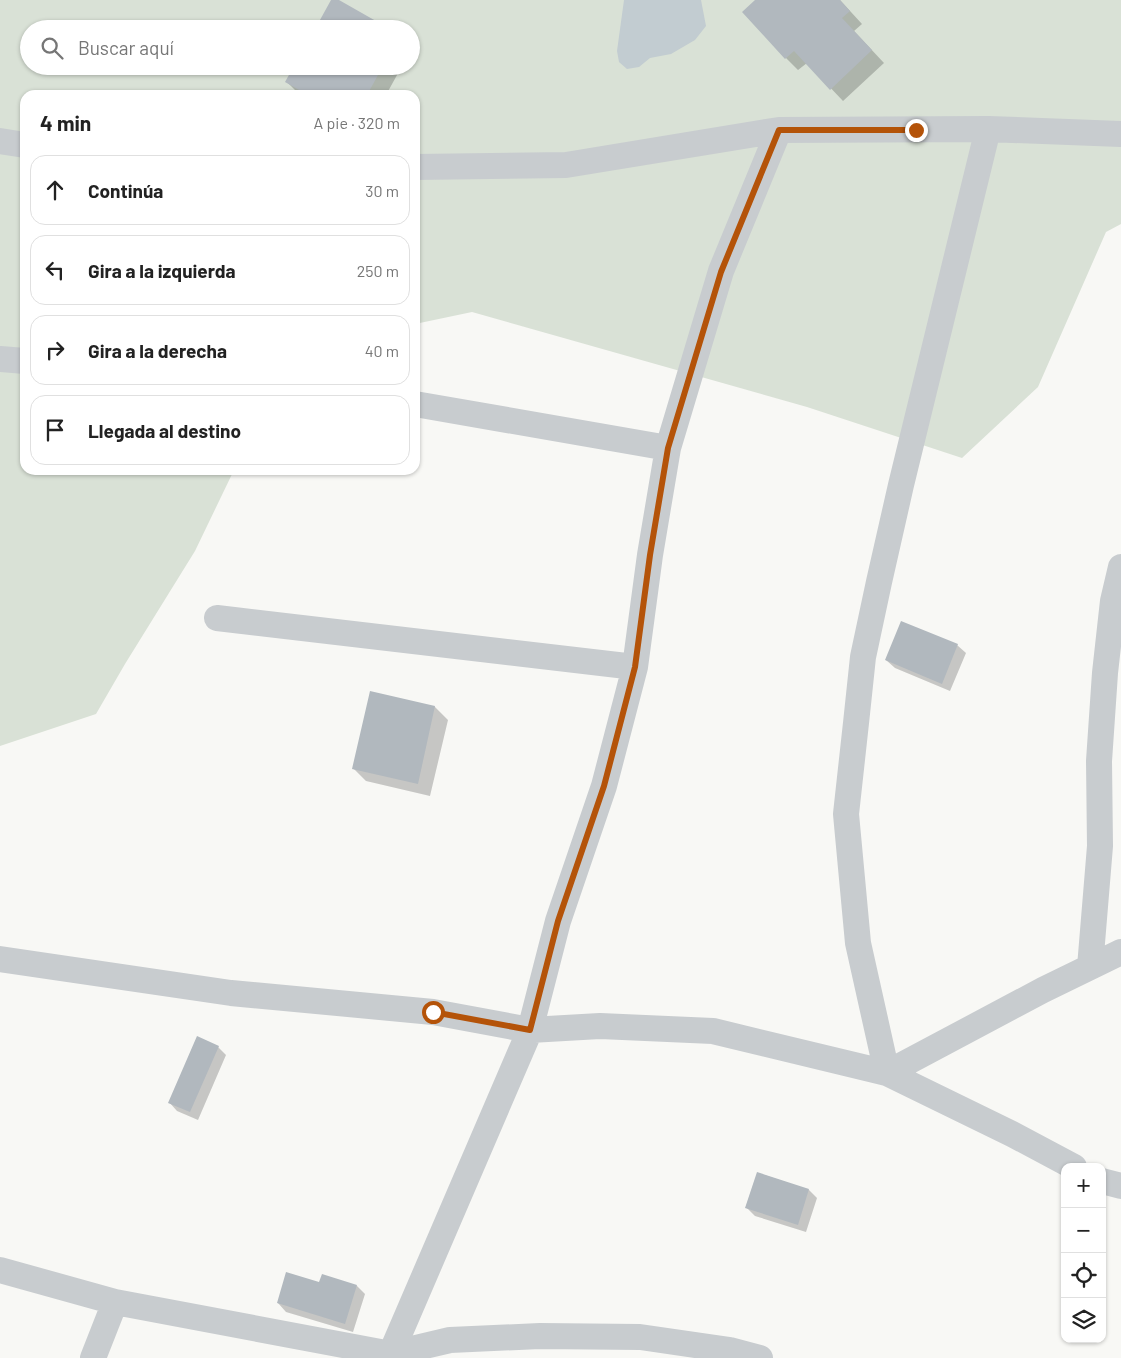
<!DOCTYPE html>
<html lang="es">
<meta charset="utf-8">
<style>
:root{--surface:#fff;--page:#f6f6f6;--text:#222;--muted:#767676;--line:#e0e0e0}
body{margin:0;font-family:Barlow,sans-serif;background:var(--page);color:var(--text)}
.controls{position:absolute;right:15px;bottom:15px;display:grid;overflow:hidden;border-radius:10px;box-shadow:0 1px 4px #0004}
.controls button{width:45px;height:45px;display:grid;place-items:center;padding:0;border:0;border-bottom:1px solid var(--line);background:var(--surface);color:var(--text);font:25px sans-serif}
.stop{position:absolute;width:15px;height:15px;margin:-11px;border:4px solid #b45309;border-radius:50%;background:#fff}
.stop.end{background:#b45309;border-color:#fff;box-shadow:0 1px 5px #0008}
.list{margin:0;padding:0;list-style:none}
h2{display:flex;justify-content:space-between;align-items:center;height:65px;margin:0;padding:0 20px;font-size:21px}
h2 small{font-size:16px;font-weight:400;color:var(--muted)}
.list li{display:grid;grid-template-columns:32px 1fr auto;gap:15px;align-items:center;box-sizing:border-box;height:70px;margin:0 10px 10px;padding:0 10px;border:1px solid var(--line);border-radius:15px}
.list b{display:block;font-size:19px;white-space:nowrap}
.list em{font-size:16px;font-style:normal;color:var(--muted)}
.icon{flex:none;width:28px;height:28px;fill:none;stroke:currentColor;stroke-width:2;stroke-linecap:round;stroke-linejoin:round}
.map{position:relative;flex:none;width:1121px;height:1358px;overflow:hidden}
.search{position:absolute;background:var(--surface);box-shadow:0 1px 4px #0004;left:20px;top:20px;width:400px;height:55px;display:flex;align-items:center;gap:12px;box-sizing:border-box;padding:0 18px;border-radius:28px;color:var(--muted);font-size:19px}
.panel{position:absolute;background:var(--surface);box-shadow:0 1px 4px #0004;left:20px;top:90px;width:400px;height:385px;border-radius:15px}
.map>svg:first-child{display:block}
.green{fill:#d9e1d6;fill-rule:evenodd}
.water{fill:#c2ccd1}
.shadow{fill:#0003}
.building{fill:#b1b8be}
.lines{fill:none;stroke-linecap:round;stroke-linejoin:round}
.street{stroke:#c8cccf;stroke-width:26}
.route{stroke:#b45309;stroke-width:6}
</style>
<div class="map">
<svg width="1121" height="1358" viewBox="0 0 1121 1358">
<rect width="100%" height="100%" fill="#f8f8f5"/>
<path class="green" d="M0 0H1121V224L1106 232 1038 387 962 458 807 407 472 312 415 324V95H25V470H234L195 551 125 664 96 714 0 746ZM29 29H411V66H29Z"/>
<path class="water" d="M624 0H701L706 26 695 40 671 54 650 58 639 67 627 69 619 62 617 51Z"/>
<path class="shadow" d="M757 0H840L862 24 854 31 884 63 843 101 807 63 798 70 786 58Z
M296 66H402L386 95H300L287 82Z
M957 645 966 653 950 691 895 668 886 660Z
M371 693 435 707 448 720 430 796 366 781 353 768Z
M218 1047 226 1055 198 1120 177 1111 169 1102Z
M758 1173 809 1190 817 1198 806 1232 755 1216 746 1207Z
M320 1284 357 1286 365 1294 353 1332 286 1312 278 1303Z"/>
<path class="building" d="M331 0H339L390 29H315Z
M755 0H840L850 11 842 18 872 50 830 90 794 51 785 59 742 12Z
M294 66H383L367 95H308L285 82Z
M901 621 958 644 942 684 885 660Z
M370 691 435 706 418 784 352 769Z
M197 1036 219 1046 190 1112 168 1103Z
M757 1172 809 1189 798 1225 745 1208Z
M286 1272 319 1282 322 1274 357 1285 345 1324 277 1303Z"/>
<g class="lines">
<path class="street" d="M988 129 901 485 879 582 863 657 856 723 846 814 858 943 887 1073 1043 990 1121 952
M0 141 25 145
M415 167 566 165 779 130 988 129 1121 134
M0 359 25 361
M415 404 668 448
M217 618 635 667
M0 959 231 993 433 1012 530 1030 600 1026 713 1031 887 1073 1012 1134 1074 1167
M1090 967 1100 846 1099 761 1105 673 1113 601 1121 567
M1102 1181 1121 1186
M0 1270 115 1302 391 1354 450 1340 540 1336 640 1337 730 1350 760 1358
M93 1358 115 1302
M389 1358 530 1030 558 921 604 786 635 667 650 555 668 448 721 271 779 130"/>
</g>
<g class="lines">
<path class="route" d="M433 1012 530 1030 558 921 604 786 635 667 650 555 668 448 721 272 779 130H916"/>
</g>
</svg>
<div class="controls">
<button>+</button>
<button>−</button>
<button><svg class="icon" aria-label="locate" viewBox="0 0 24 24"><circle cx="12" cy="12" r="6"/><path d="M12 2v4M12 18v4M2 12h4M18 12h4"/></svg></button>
<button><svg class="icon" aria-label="layers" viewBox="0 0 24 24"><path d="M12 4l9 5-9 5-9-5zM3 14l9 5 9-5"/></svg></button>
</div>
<div class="stop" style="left:433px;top:1012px"></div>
<div class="stop end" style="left:916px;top:130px"></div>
<div class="search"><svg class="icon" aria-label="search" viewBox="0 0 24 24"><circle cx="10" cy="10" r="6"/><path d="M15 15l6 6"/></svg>Buscar aquí</div>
<section class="panel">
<h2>4 min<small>A pie · 320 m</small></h2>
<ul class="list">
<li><svg class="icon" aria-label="ahead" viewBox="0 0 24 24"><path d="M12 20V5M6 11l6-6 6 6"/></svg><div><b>Continúa</b></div><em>30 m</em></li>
<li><svg class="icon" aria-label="left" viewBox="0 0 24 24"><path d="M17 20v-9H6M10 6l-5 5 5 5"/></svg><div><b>Gira a la izquierda</b></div><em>250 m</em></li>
<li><svg class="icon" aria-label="right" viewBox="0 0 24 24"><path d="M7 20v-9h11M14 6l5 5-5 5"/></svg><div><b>Gira a la derecha</b></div><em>40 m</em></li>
<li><svg class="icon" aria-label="arrive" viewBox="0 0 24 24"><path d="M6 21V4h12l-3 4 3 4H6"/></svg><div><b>Llegada al destino</b></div></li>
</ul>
</section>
</div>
